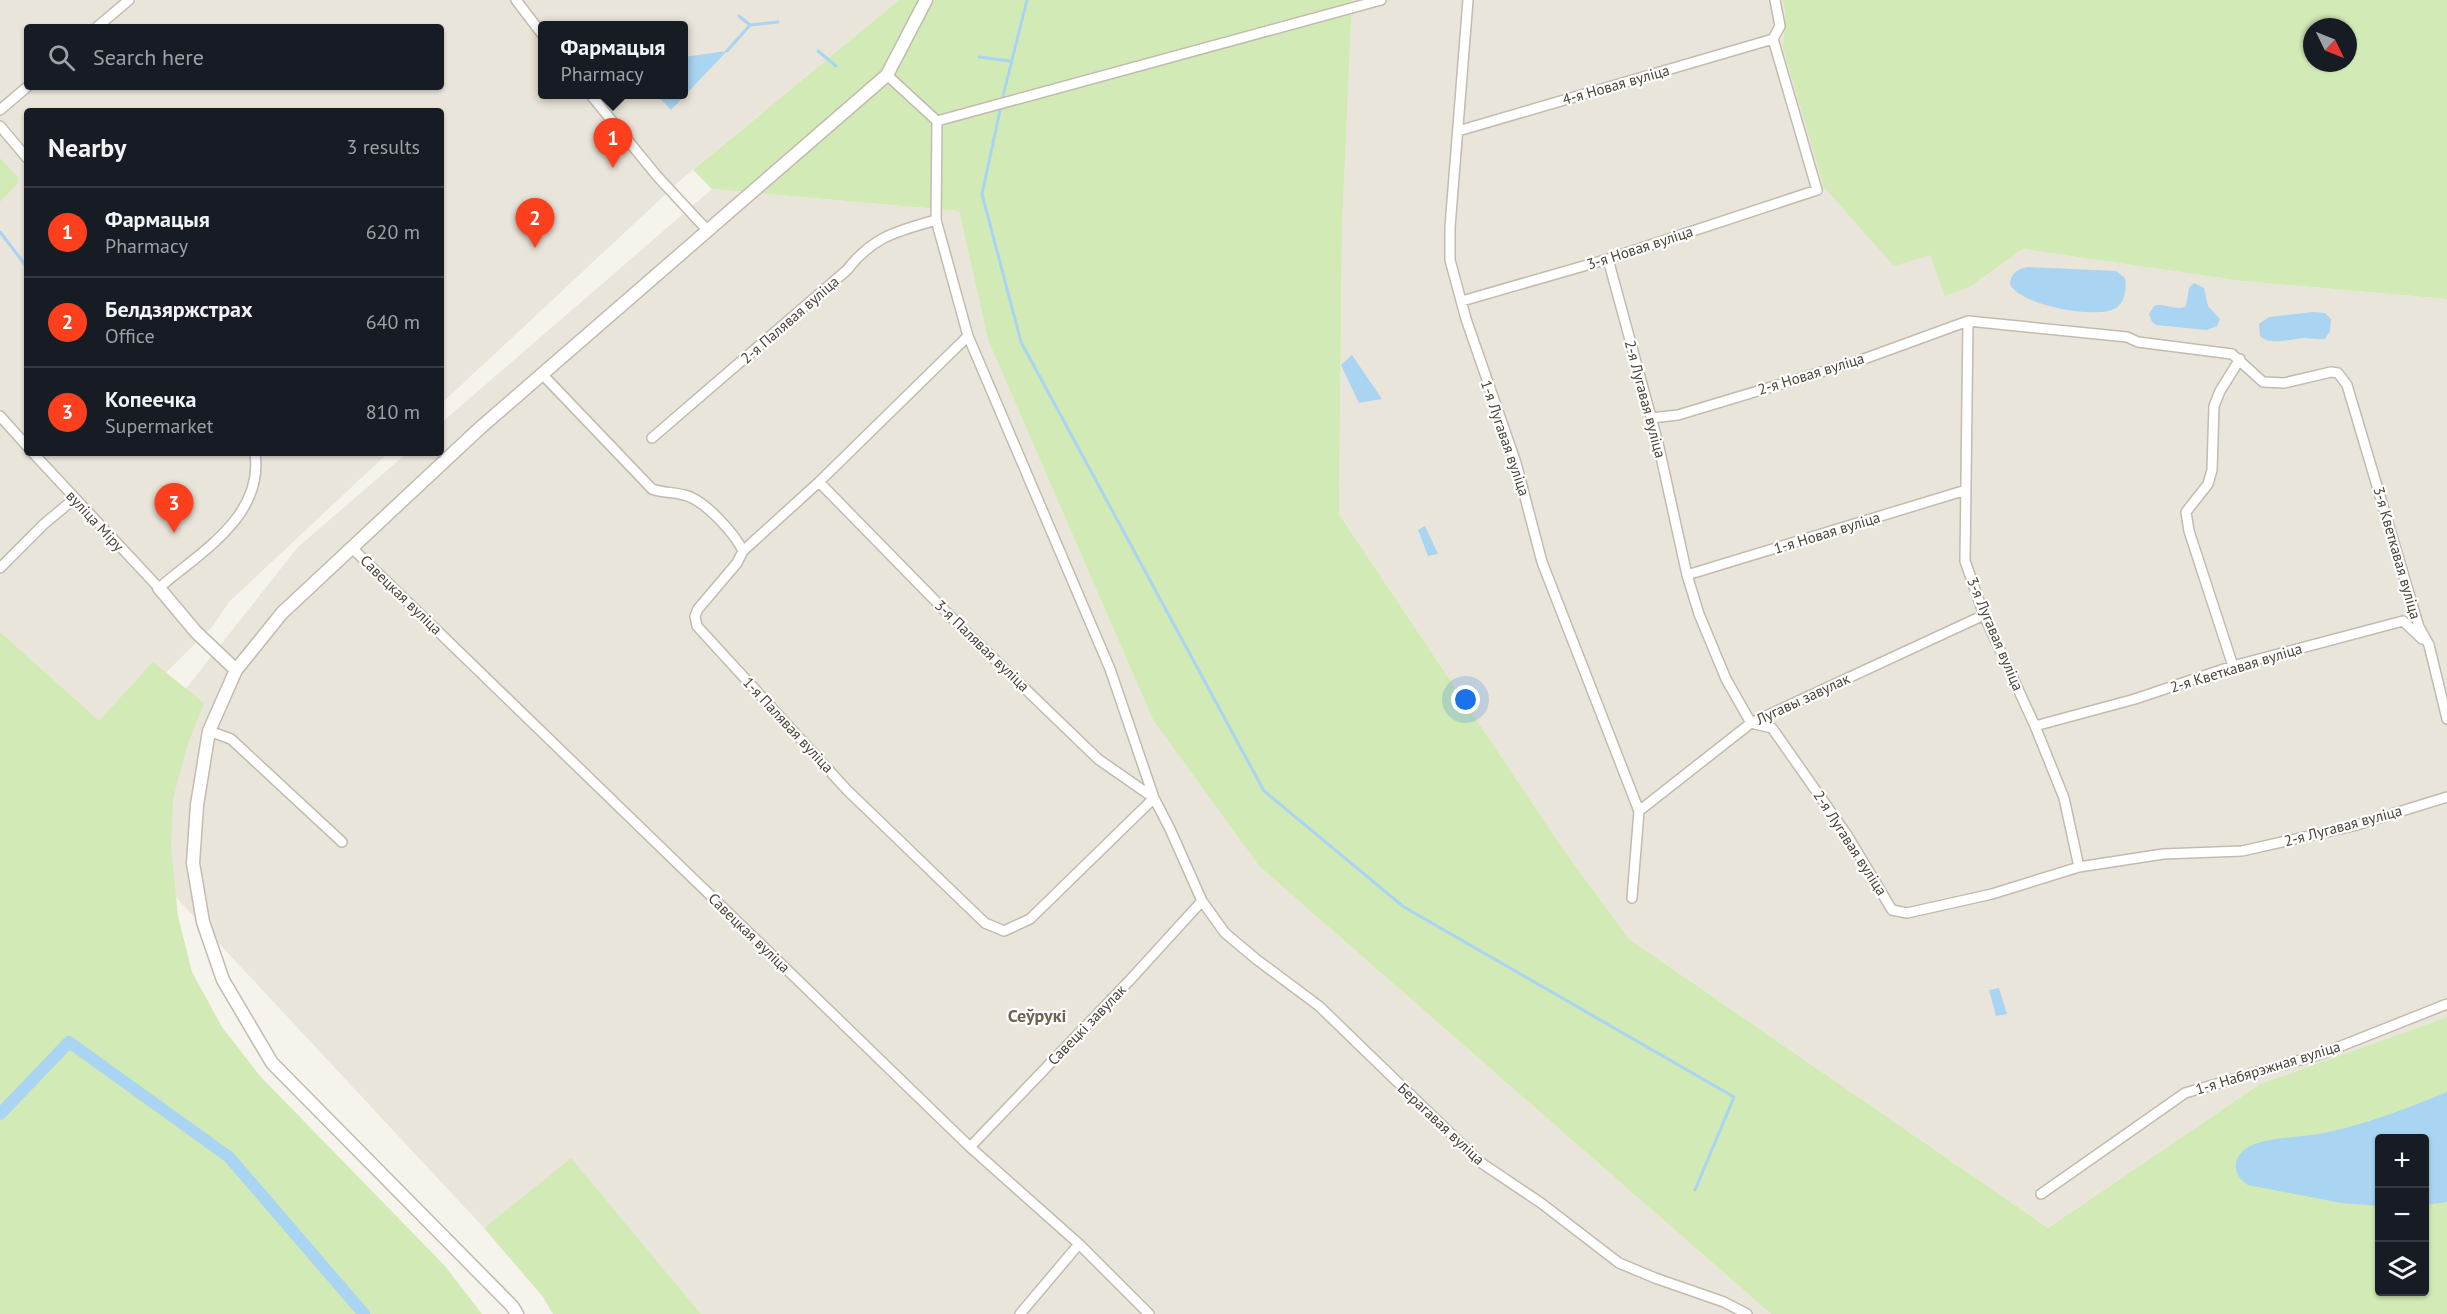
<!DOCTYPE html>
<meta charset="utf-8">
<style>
:root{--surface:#171b24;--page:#242831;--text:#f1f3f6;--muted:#9ea1a6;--line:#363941;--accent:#fc3f1d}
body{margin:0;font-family:"PT Sans",sans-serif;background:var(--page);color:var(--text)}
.controls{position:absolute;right:18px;bottom:18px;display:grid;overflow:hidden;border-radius:6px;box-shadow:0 2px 4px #0004}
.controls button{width:54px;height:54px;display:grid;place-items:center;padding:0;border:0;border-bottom:2px solid var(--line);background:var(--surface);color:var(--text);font:30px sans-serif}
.compass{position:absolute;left:2303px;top:18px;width:54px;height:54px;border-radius:50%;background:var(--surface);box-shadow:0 2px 4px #0004;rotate:133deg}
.you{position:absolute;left:1466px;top:700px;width:21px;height:21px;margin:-15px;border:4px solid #fff;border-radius:50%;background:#1a73e8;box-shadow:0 0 0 9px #1a73e833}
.badge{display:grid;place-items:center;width:39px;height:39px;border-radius:50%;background:var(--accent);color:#fff;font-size:20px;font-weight:700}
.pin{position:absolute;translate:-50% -50px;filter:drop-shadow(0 2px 3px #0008)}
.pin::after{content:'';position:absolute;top:32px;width:21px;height:18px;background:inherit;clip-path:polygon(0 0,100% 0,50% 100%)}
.popup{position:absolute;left:538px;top:21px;width:150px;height:78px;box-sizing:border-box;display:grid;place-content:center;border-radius:6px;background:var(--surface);filter:drop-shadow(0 2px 4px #0005);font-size:20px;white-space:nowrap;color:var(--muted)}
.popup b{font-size:22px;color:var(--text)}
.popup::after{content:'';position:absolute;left:50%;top:100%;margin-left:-12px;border:12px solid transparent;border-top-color:var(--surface)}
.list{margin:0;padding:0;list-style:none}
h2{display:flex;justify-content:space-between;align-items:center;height:78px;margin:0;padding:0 24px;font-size:26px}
h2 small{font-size:20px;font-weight:400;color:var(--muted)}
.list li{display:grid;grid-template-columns:39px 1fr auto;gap:18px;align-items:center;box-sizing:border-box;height:90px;padding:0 24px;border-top:2px solid var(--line)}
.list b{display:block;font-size:22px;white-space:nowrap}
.list p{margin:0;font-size:20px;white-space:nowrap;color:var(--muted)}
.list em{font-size:20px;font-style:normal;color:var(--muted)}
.icon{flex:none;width:33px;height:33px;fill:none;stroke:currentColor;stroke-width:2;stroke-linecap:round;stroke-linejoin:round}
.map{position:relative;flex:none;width:2447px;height:1314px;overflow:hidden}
.search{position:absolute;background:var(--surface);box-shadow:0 2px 4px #0004;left:24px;top:24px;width:420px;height:66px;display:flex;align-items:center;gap:15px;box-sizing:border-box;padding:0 21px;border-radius:6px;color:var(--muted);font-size:22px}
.panel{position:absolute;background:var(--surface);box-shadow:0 2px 4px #0004;left:24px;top:108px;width:420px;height:348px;border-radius:6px}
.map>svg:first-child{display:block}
.residential{fill:#eae5da;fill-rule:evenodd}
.green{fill:#d2eab5;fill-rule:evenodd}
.water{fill:#a9d4f2}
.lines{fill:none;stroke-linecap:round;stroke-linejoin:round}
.stream{stroke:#a9d4f2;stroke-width:3}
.canal{stroke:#a9d4f2;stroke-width:12}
.minor-casing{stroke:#c2bbae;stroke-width:12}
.tertiary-casing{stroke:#c2bbae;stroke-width:15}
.minor{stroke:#fff;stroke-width:9}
.tertiary{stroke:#fff;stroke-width:12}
.labels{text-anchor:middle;stroke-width:4.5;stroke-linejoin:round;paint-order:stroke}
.street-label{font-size:15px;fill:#4b4439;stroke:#fff}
.quarter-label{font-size:18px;font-weight:bold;fill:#6e6250;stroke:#fff}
</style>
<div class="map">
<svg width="2447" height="1314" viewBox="0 0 2447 1314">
<rect width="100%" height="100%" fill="#f6f3ec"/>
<path class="residential" d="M0 0H899L683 178 441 404V111H27V453H388L229 602 212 627 107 731 0 809ZM542 26H684V94H542ZM27 27H441V87H27Z
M1352 0H1782L1785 13 1783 48 1930 255 1971 286 2023 249 2242 281 2447 299V1017L2260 1084 2048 1228 1629 939 1563 849 1339 514 1342 230Z
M712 189 959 211 988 340 1153 720 1259 866 1771 1314H701L571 1159 484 1228 92 807 298 547 407 453H441V423Z"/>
<path class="green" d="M899 0H1352L1342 230 1339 514 1563 849 1629 939 2048 1228 2260 1084 2447 1017V1314H1771L1259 866 1153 720 988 340 959 211 712 189 693 170ZM2380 1138H2424V1292H2380Z
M1782 0H2447V299L2242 281 2023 249 1971 286 1945 296 1930 255 1894 266 1824 187 1783 48 1785 13ZM2312 27H2348V63H2312Z
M0 158 18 178 17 184 0 202Z
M0 632 99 721 153 662 204 703 188 743 173 799 171 848 178 916 192 972 222 1027 260 1076 445 1266 482 1314H0Z
M571 1158 701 1314H553L543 1297 484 1228Z"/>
<path class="water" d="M727 51 671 110 657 95 684 94V57Z
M2027 267 2116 271 2125 278C2127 288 2125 302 2116 308 2097 320 2019 305 2010 284 2010 274 2018 269 2027 267Z
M2194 283 2204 288 2208 306 2220 319 2217 326 2207 330 2156 325 2152 322 2149 314 2154 306C2165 302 2177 312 2186 306L2189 288Z
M2313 312 2325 313 2331 319 2330 331 2325 339C2318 340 2311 338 2304 338 2291 339 2270 346 2260 336L2259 324 2269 317Z
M1352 355 1382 399 1359 403 1341 365Z
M1425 526 1438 554 1428 556 1418 530Z
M1999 988 2007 1014 1996 1016 1989 990Z
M2447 1092V1202L2425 1205 2424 1138H2380L2379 1206 2341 1203 2248 1185C2231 1175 2232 1155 2250 1146 2272 1136 2300 1138 2324 1133 2367 1124 2406 1109 2447 1092Z"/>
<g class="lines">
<path class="stream" d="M739 16 750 25
M727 51 750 25 778 22
M818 51 836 66
M979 57 1011 61
M1002 100 1027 0
M1001 106 982 194 1021 342 1264 791 1404 907 1734 1097 1695 1190
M0 232 26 266"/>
<path class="canal" d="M0 1114 69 1042 229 1157 364 1314"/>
<g class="minor-casing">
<path id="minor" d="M516 0 542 34
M1468 0 1450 227V260L1466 319 1516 463 1542 562 1639 811 1632 898
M97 27 129 0
M887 75 937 121 1381 0
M590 94 657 176 708 231
M0 110 27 87
M937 121 936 220 968 336 1110 669 1154 798 1170 829 1202 901 1225 933 1256 959 1319 1006 1480 1162 1541 1203 1619 1263 1655 1278 1724 1302 1747 1314
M0 126 27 158
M1458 131 1773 39
M1608 259 1658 443 1687 575 1699 614 1726 679 1751 723 1772 728 1847 835 1892 910 1907 913 1992 894 2079 867 2163 854 2242 851 2353 826 2447 797
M1462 301 1608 259 1817 190 1773 39 1780 26 1775 0
M542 374 652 489C663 493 673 492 684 495 704 499 735 534 743 551L737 563 698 609 695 616 697 626 847 790 985 923 1004 931 1030 919 1154 798 1098 759 958 624 819 482
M0 416 27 446
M1651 418 1678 415 1861 360 1968 321
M652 438 847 270C873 236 898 231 936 220
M33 453 159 588C200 552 264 517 255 453
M353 549 970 1147 1079 1244 1149 1314
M743 551 819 482 968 336
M0 568 44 524 74 499
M1687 575 1966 490
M2233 666 2189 531 2186 512 2208 484 2212 470 2214 406 2220 391 2240 359
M2035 726 2135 699 2233 666 2403 621 2422 639
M209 731 231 739 342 842
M1639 811 1751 723 1984 615
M2079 867 2064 798 2035 726 1984 615 1965 561 1968 321 2127 337 2138 342 2232 354 2263 382 2284 383 2331 372 2338 373 2347 385 2419 627 2429 645 2447 719
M970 1147 1130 980 1202 901
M2041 1194 2185 1093 2321 1054 2447 1004
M1020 1314 1079 1244"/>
</g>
<g class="tertiary-casing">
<path id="tertiary" d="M159 588 196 632 236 670
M517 1314 512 1306 272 1063 223 980 203 922 193 863 197 805 209 731 236 670 282 613 480 428 887 75 926 0"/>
</g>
<use href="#minor" class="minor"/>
<use href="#tertiary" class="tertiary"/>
</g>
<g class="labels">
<g class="street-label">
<text transform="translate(1616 85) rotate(-16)" y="5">4-я Новая вуліца</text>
<text transform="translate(1640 248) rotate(-18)" y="5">3-я Новая вуліца</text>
<text transform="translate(790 320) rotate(-41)" y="5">2-я Палявая вуліца</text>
<text transform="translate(1811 374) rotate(-17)" y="5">2-я Новая вуліца</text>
<text transform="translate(1645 399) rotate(75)" y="5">2-я Лугавая вуліца</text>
<text transform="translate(1505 438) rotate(71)" y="5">1-я Лугавая вуліца</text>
<text transform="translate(95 521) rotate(47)" y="5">вуліца Міру</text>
<text transform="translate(1827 533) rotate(-17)" y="5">1-я Новая вуліца</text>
<text transform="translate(2397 553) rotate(74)" y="5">3-я Кветкавая вуліца</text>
<text transform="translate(401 595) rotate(44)" y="5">Савецкая вуліца</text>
<text transform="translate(1995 634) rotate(67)" y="5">3-я Лугавая вуліца</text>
<text transform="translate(982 646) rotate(44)" y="5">3-я Палявая вуліца</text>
<text transform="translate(2236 668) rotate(-17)" y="5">2-я Кветкавая вуліца</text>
<text transform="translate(1803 699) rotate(-25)" y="5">Лугавы завулак</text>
<text transform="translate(788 725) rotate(47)" y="5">1-я Палявая вуліца</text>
<text transform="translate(2343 826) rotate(-15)" y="5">2-я Лугавая вуліца</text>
<text transform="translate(1850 843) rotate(57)" y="5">2-я Лугавая вуліца</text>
<text transform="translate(749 933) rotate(44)" y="5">Савецкая вуліца</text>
<text transform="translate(1087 1025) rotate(-46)" y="5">Савецкі завулак</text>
<text transform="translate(2268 1068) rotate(-17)" y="5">1-я Набярэжная вуліца</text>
<text transform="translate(1441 1124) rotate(43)" y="5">Берагавая вуліца</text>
</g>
<g class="quarter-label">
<text x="1037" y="1022">Сеўрукі</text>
</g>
</g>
</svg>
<div class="controls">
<button>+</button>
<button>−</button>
<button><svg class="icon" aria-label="layers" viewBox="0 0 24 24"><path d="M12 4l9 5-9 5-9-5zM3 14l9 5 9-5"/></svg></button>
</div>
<svg class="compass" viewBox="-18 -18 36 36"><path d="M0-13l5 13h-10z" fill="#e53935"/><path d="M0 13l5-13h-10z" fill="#9ea1a6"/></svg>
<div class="you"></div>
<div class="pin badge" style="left:613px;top:168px">1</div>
<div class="popup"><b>Фармацыя</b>Pharmacy</div>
<div class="pin badge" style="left:535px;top:248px">2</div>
<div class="pin badge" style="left:174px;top:533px">3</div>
<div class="search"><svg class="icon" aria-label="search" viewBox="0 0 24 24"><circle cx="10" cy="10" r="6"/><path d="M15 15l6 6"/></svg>Search here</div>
<section class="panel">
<h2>Nearby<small>3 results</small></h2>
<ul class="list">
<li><span class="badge">1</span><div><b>Фармацыя</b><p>Pharmacy</p></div><em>620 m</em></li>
<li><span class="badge">2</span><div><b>Белдзяржстрах</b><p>Office</p></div><em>640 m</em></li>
<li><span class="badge">3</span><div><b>Копеечка</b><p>Supermarket</p></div><em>810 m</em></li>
</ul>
</section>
</div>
